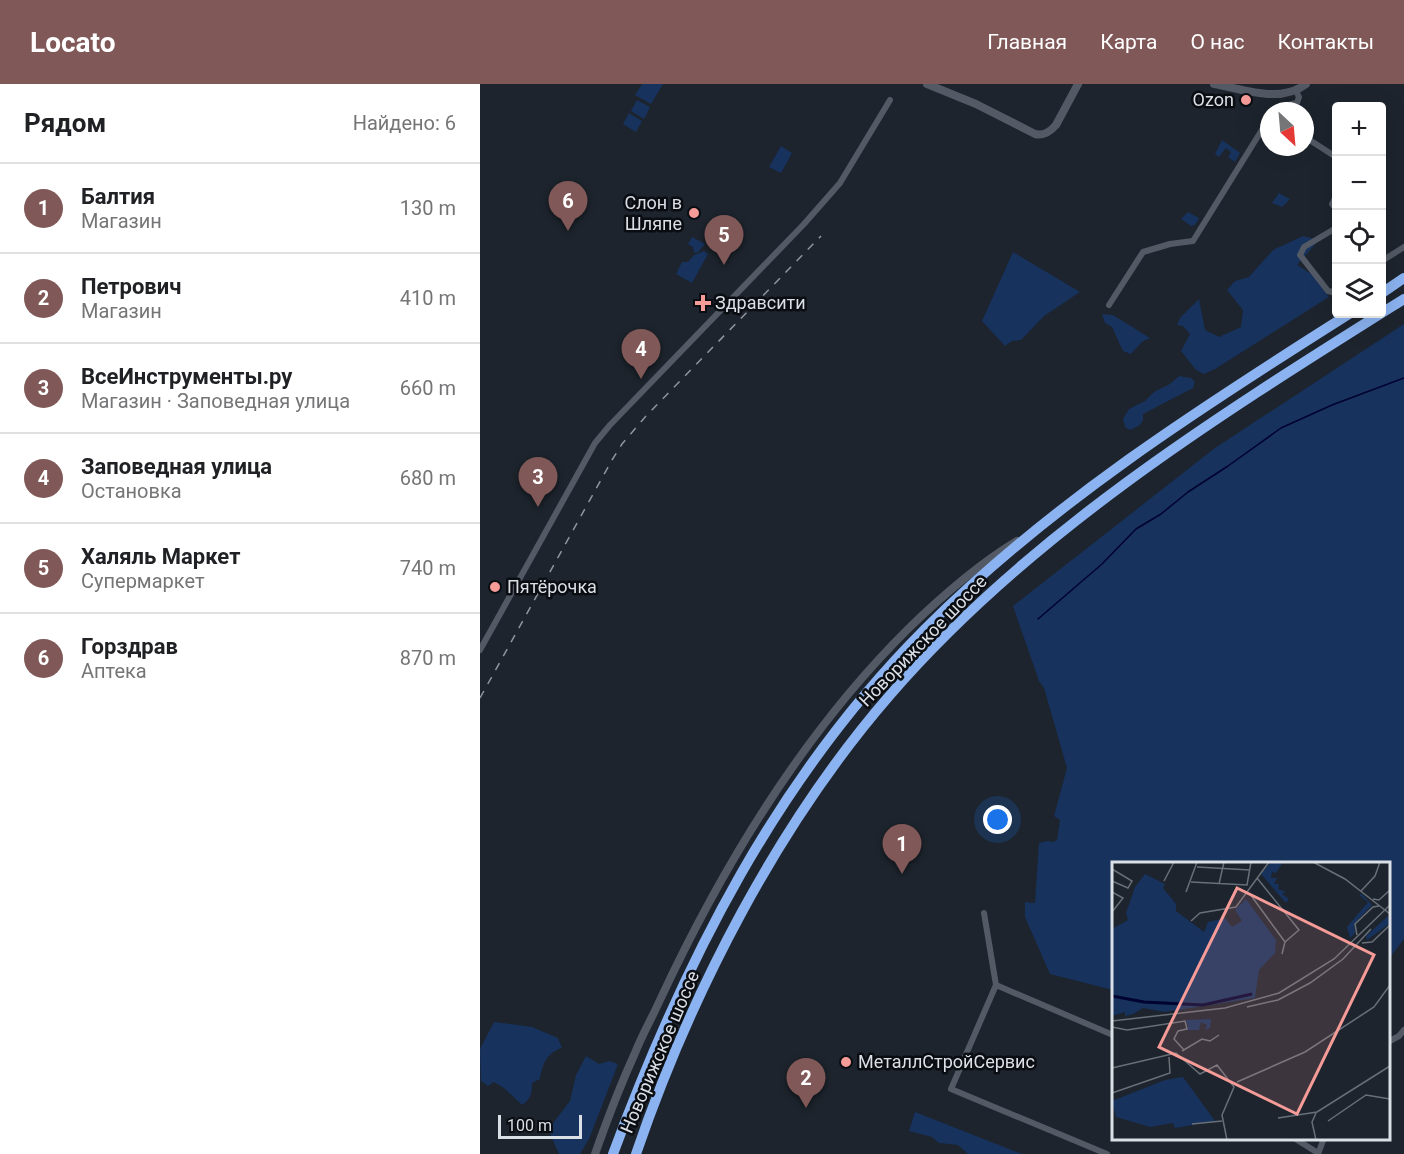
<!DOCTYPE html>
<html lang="ru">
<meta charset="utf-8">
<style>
:root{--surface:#fff;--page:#f6f6f6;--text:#202124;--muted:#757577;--line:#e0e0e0;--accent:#805858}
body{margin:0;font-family:Roboto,sans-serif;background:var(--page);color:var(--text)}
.controls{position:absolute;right:18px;top:18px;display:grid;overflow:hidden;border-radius:6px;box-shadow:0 6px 24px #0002}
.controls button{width:54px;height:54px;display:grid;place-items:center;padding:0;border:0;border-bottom:2px solid var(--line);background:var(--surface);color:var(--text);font:30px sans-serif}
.compass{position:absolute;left:780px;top:18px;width:54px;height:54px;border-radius:50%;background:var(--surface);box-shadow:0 6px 24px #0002;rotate:154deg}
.scale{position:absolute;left:18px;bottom:15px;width:84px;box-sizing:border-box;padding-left:6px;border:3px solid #dbdfe6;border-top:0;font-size:16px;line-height:21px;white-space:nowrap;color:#dbdfe6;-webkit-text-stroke:4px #0a0d11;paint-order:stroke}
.you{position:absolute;left:518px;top:736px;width:21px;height:21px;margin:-15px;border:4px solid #fff;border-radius:50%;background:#1a73e8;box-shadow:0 0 0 9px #1a73e833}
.badge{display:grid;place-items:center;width:39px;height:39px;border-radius:50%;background:var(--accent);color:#fff;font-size:20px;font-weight:700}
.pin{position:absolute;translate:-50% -50px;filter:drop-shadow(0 2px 3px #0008)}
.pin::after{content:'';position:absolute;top:32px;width:21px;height:18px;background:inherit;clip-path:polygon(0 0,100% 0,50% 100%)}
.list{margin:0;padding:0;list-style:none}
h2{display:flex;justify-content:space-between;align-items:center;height:78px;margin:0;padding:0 24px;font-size:26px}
h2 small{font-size:20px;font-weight:400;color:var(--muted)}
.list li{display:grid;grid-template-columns:39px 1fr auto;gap:18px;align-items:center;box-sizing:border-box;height:90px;padding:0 24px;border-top:2px solid var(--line)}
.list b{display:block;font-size:22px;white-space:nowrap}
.list p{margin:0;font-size:20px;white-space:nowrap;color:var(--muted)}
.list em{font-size:20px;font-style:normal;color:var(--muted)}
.icon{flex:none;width:33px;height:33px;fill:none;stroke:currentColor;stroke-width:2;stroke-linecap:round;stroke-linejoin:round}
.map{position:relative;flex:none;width:924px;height:1070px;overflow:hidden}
header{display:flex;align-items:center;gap:36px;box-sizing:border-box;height:84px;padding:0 30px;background:var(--accent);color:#fff}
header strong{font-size:28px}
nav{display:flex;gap:33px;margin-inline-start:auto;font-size:21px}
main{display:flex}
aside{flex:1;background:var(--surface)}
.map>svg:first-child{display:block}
.green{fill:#17325d}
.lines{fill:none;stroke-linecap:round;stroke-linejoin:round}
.stream{stroke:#000230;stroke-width:1.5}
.street{stroke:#535a65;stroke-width:6}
.secondary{stroke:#535a65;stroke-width:8}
.highway{stroke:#8bb3f1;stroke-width:10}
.rail{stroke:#90959d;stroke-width:1.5;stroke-dasharray:8 8;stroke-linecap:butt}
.poi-dot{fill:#f59b98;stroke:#0a0d11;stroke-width:2}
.labels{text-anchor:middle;stroke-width:5;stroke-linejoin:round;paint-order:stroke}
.poi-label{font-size:18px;fill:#dbdfe6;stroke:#0a0d11;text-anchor:start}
.street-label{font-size:18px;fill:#dbdfe6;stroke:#0a0d11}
.inset-river{fill:none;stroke:#000230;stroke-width:3}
.inset-road{fill:none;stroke:#696f77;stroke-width:1.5}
.view{fill:#f59b98;fill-opacity:0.15;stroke:#f59b98;stroke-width:3}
.inset-edge{fill:none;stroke:#dbdfe6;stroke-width:3}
</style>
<header>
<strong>Locato</strong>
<nav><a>Главная</a><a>Карта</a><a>О нас</a><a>Контакты</a></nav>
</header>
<main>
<aside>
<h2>Рядом<small>Найдено: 6</small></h2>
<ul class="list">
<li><span class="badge">1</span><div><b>Балтия</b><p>Магазин</p></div><em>130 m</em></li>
<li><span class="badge">2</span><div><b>Петрович</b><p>Магазин</p></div><em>410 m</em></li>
<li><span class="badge">3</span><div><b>ВсеИнструменты.ру</b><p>Магазин · Заповедная улица</p></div><em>660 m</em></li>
<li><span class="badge">4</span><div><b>Заповедная улица</b><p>Остановка</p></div><em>680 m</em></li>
<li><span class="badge">5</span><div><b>Халяль Маркет</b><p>Супермаркет</p></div><em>740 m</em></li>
<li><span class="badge">6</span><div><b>Горздрав</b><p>Аптека</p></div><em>870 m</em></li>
</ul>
</aside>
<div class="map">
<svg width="924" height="1070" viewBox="0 0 924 1070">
<rect width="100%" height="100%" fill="#1d242d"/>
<path class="green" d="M162 0H183L171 20 155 11Z
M157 16 170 23 164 35 151 27Z
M149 29 162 37 156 48 143 40Z
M742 56 760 69 755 78 748 73 751 68 746 64 739 73 735 70Z
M301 62 312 69 301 89 289 83Z
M799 109 810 115 802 123 792 119Z
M708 128 719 134 715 141 711 142 701 135Z
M823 152 839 156 817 181 833 191 849 213 735 285 724 290 716 286 701 267 710 250 703 242 697 241 700 234 719 215 725 246 739 253 761 243 763 226 747 206 755 197 769 193 793 166Z
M212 153 225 160 218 168 214 169 213 163 208 160Z
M224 167 228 170 212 199 196 190 202 178H208L214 171Z
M533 168 600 208 564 232 541 256 532 257 525 262 502 237Z
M622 230 633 231 670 254 662 258 651 270 643 267 632 243 625 239Z
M924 240V855L908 876V779H633V906L570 890 545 833V818L555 819 559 759 567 757 573 758 577 756 580 736 574 732 587 684 564 604 559 597 533 522 735 364Z
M699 292 711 294 715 298 713 304 663 330V336L660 341 650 346 645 343 643 335 649 325 665 317 674 308 690 300Z
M14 938 52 943 78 954 82 964C67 968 62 981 60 995L52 999C52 1009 51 1015 42 1021L24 1004 14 998 8 1002 1 997 0 965Z
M106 972 119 980 129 977 138 980 109 1055 100 1070H79L71 1052 70 1043 90 1017 96 991Z
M435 1028 542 1070H488L478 1061 459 1059 452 1053 429 1047Z"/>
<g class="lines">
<path class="stream" d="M558 535 622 480 656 445 681 430 708 408 748 382 801 344 852 321 924 294"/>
<path class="street" d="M794 27 798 23 817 19 819 13 816 7
M780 50 789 52
M825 53 856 73
M856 113 852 120 856 125
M856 144 824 163 820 171 848 207 852 208 856 205
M902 177 924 163
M629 221 663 168 690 160 713 157 788 36
M0 566 115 359 130 341 324 140 360 99 410 16
M504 829 516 901 633 951
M516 901 471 1005 627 1070
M908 958 919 952 924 946
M814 1054 838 1069
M838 1070 844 1054"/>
<path class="secondary" d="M447 0 496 20 555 50C564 52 570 48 576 41L598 0
M734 0C763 5 800 20 826 0
M115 1070C127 1036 140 1002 155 969 162 951 172 934 180 916 243 781 322 650 428 545 462 512 497 481 537 457"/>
<path class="highway" d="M902 209 924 194
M133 1070C204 878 298 692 445 545 570 420 720 324 869 230
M156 1070C211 909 298 740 410 611 552 447 741 330 924 215"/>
<path class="rail" d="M0 614 132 376 142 360 166 332 341 152"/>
</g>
<g class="poi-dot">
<circle cx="766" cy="16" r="6"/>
<circle cx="214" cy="129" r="6"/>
<path d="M220 210h6v6h6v6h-6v6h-6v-6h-6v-6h6z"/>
<circle cx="15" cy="503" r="6"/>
<circle cx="366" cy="978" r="6"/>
</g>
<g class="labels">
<g class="poi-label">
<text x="754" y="22" text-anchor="end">Ozon</text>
<text x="202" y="125" text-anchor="end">Слон в<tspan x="202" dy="21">Шляпе</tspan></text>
<text x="235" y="225">Здравсити</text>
<text x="27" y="509">Пятёрочка</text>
<text x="378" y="984">МеталлСтройСервис</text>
</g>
<g class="street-label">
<text transform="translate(443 557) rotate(-46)" y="6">Новорижское шоссе</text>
<text transform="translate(180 968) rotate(-67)" y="6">Новорижское шоссе</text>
</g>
</g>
<g transform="translate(632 778)">
<rect width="278" height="278" fill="#1d242d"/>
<path d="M159 0H171L164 11 160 10 159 16H165L162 22H167L166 27 174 30 170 32 177 37 174 41 149 12ZM33 12 53 22 51 26 64 42V49L92 70 96 60 113 56 120 65 130 59 123 48 134 37 164 78 163 91 147 108 143 136 53 150 31 146 21 152 13 154V150L0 154V67L16 58 14 51 23 25ZM250 32 260 43 242 62 243 71 238 76 235 65 256 40 247 33ZM276 54 277 62 255 78 254 74ZM99 157 98 166 93 168 95 163 89 160 87 168H71L76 165 74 158ZM71 215 103 259 63 266 61 261 38 265 4 255 0 239 53 218Z" fill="#17325d"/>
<path class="inset-river" d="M0 134 32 140 91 143 140 132"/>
<path class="inset-road" d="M201 0 233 17 278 52M85 5 138 8M0 7 20 19 16 26 0 19M145 16 187 68 173 80M52 19 62 0M79 20 135 23 139 0M107 22 112 0M249 29 263 14 268 0M0 30 11 36 0 50M74 30 85 0M138 32 173 80 170 92M261 37 267 38 278 28M79 59 88 51 124 45 157 0M245 73 243 62 261 45 267 44M250 81 260 80 278 63M135 145 166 138 198 121 231 97 259 67M0 159 113 146 167 131 222 97 278 43M0 165 15 168 73 159 75 167 66 169 62 177 72 188M70 189 90 177 98 179 107 173M0 206 64 191 88 212 105 203 122 225 110 253 115 278M125 220 193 190 262 145 278 123M0 231 58 211 57 195M204 251 200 260 204 278M166 256 205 250 278 204M216 259 254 233 278 237M80 262 110 259"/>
<path class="view" d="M125 26 262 93 185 252 47 185Z"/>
<rect width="278" height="278" class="inset-edge"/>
</g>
</svg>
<div class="controls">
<button>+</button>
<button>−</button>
<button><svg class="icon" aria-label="locate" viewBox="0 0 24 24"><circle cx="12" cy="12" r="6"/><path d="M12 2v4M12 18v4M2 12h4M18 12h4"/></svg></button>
<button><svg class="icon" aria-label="layers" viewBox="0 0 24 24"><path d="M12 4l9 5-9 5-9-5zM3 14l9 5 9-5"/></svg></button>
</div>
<svg class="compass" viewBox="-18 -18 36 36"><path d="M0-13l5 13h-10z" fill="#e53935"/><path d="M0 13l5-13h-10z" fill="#757577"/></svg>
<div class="scale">100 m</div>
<div class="you"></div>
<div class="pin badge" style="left:422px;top:790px">1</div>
<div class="pin badge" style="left:326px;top:1024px">2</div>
<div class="pin badge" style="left:58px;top:423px">3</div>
<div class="pin badge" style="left:161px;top:295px">4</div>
<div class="pin badge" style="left:244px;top:181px">5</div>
<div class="pin badge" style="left:88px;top:147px">6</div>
</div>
</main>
